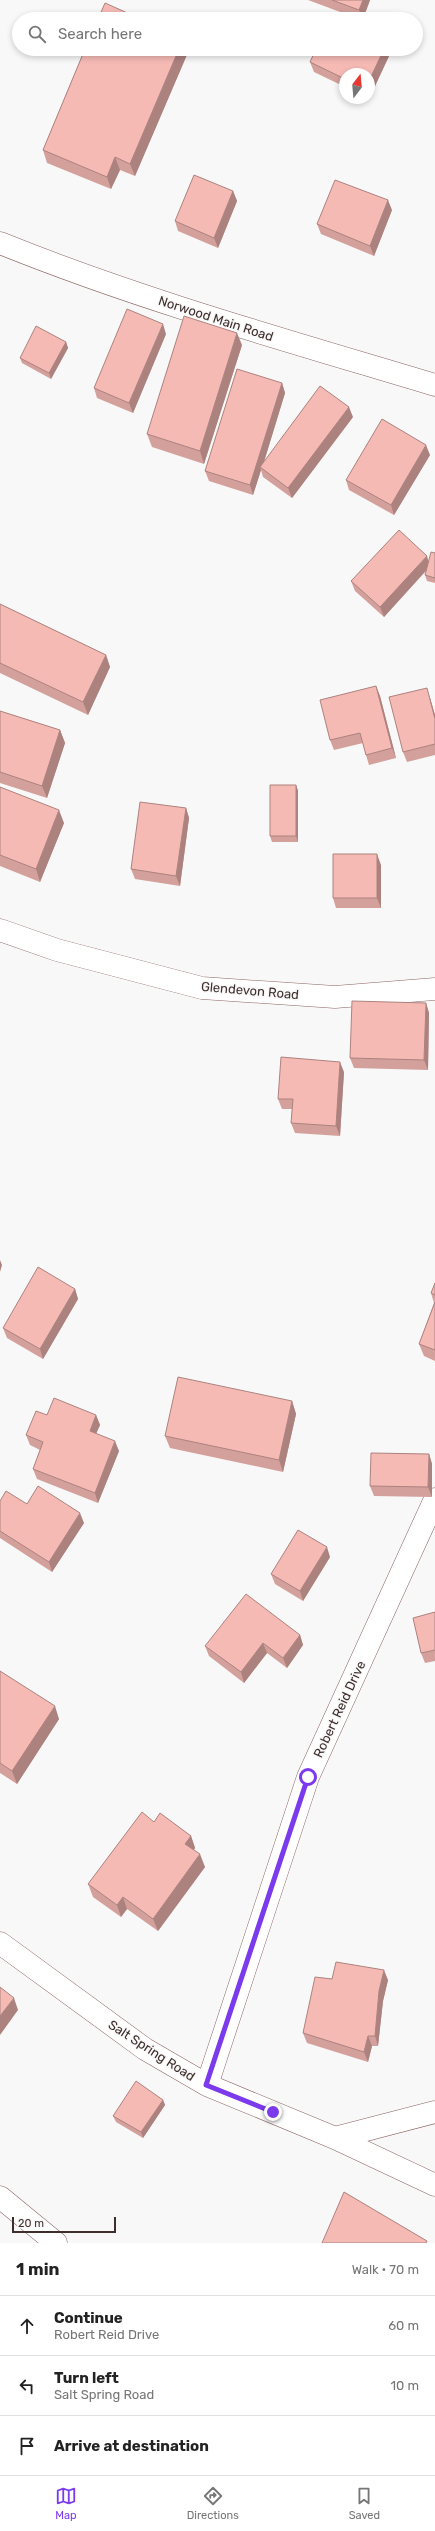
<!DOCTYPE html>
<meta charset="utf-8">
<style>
:root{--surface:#fff;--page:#f6f6f6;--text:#222;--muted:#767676;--line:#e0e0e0;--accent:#7c3aed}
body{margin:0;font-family:Rubik,sans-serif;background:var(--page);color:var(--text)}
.compass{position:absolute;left:339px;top:68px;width:36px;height:36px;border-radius:50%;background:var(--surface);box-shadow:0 2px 6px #0003;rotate:16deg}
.scale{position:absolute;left:12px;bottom:10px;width:104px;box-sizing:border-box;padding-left:4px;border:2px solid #3e2e2c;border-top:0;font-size:11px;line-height:14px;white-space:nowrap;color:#3e2e2c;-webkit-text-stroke:3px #f8f8f8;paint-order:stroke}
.stop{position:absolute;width:12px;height:12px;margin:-9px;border:3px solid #7c3aed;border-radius:50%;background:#fff}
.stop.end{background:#7c3aed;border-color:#fff;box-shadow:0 1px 4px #0008}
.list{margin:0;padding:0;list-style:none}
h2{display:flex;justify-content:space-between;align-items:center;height:52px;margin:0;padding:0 16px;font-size:17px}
h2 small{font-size:13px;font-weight:400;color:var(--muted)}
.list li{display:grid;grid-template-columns:26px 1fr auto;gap:12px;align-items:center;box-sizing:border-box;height:60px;padding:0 16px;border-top:1px solid var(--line)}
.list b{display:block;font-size:15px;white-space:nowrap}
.list p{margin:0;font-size:13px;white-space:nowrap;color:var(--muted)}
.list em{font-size:13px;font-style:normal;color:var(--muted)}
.icon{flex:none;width:22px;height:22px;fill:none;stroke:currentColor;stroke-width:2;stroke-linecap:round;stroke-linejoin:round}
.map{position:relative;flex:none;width:435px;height:2243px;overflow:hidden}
.search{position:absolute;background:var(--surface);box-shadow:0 2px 6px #0003;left:12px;right:12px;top:12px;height:44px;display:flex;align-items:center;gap:10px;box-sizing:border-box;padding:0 14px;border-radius:22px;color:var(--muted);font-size:15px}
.sheet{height:232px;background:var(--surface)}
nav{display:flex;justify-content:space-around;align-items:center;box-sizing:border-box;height:56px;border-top:1px solid var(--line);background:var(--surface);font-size:11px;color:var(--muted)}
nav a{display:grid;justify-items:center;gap:2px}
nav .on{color:var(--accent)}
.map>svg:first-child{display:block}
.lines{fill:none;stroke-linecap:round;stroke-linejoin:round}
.minor-casing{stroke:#8b6663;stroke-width:23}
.minor{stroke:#fff;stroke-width:22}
.wall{fill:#d4a09c}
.shaded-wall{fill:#ac827f}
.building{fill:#f6bab5;stroke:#ac827f}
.route{stroke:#7c3aed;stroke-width:5}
.labels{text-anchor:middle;stroke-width:3;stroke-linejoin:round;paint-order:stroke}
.street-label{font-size:13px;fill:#3e2e2c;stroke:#f8f8f8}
</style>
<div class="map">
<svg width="435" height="2243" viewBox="0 0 435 2243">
<rect width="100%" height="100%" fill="#f8f8f8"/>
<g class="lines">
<g class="minor-casing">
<path id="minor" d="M0 243C141 300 289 341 435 385
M0 930 57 950 202 988 335 997 435 989
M0 1943 145 2049 207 2085 335 2138 435 2185
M207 2085 308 1777 435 1499
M335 2138 435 2112
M0 2197 56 2243"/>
</g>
<use href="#minor" class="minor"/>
</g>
<path class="wall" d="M308 0H370L363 19H359Z
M85 49H188L189 50 135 176 120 170 111 189 47 163 43 150Z
M389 56 369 99 368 98H369V74H345V87L314 72 310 62Z
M233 191 237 201 218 248 178 231 175 221Z
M392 210 374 256 321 234 317 224Z
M166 334 133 413 97 398 94 388Z
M66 342 68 348 51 379 22 363 20 358Z
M242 345 204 464 152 447 147 434Z
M282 383 285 393 264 462 353 417 292 498 263 477 261 470 253 495 209 481 205 471Z
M430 455 394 515 349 490 346 480Z
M435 553V583L427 581 425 575 426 571 384 617 355 591 351 581 429 561Z
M0 604 106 655 110 667 88 715 0 673Z
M376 686 380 696 396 758 369 765 366 755 363 743 334 750 330 740Z
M430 698 435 715V755L407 762 403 752Z
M0 711 60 730 65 743 47 798 0 783Z
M296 785 298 791V842H272L270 836Z
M0 787 64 823 40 882 0 866Z
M186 808 189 818 180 886 135 879 131 869Z
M381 865V908H336L333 898Z
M426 1003 429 1013 428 1070 354 1068 350 1058Z
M344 1072 340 1136 295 1133 291 1123 292 1109H282L278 1099Z
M435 1283V1361L424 1356 419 1344 434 1303 431 1293Z
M75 1289 78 1299 43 1359 7 1338 3 1328Z
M292 1401 296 1414 283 1472 170 1448 165 1436Z
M47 1415H96L100 1425 96 1433 119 1451 98 1503 37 1479 33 1469 40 1450 30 1445 26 1435Z
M429 1454 432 1464V1497L374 1496 370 1486Z
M0 1501 84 1523 52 1572 0 1538Z
M330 1557 303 1601 275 1584 271 1574Z
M435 1612V1661L425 1663 421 1653Z
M300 1635 303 1645 287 1668 267 1653 244 1683 209 1656 205 1646Z
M0 1671 59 1719 17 1784 0 1773Z
M154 1822 191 1836 195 1848 194 1850 205 1867 158 1931 127 1909 121 1917 93 1897 88 1884Z
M332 1979 388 1980 383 2001 378 2046H372L368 2062 307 2043 303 2033Z
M163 2100 165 2105 143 2138 116 2122 113 2116Z"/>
<path class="shaded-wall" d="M363 0H370L363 19H362L359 10Z
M179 49H188L189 50 135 176 130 164Z
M384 49H387L389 56 369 99V81Z
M115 157 120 170 111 189 107 177Z
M233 191 237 201 218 248 214 238Z
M388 200 392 210 374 256 370 246Z
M163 324 166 334 133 413 129 403Z
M237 333 242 345 204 464 200 451Z
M66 342 68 348 51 379 49 373Z
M282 383 285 393 262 468 260 467 261 470 253 495 250 485Z
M349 407 353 417 292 498 288 488Z
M426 445 430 455 394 515 391 505Z
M427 556 430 566 384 617 380 607Z
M106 655 110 667 88 715 83 702Z
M376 686 380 696 396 758 392 748Z
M427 688 430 698 435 715V719Z
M60 730 65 743 47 798 42 786Z
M296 785 298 791V842L296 836Z
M186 808 189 818 180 886 176 876Z
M59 810 64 823 40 882 36 869Z
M377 854 381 865V908L377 898Z
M426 1003 429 1013 428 1070 424 1060Z
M340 1062 344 1072 340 1136 336 1126Z
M0 1260 2 1265 0 1272Z
M75 1289 78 1299 43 1359 40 1349Z
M292 1401 296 1414 283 1472 279 1460Z
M96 1415 100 1425 93 1441 90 1431Z
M115 1441 119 1451 98 1503 95 1493Z
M429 1454 432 1464V1497L428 1487Z
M80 1513 84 1523 52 1572 49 1562Z
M327 1547 330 1557 303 1601 300 1591Z
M300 1635 303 1645 287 1668 283 1658Z
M263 1643 267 1653 244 1683 241 1672Z
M55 1706 59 1719 17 1784 12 1771Z
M191 1836 195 1848 189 1856 185 1844Z
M200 1854 205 1867 158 1931 153 1919Z
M123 1897 127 1909 121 1917 117 1905Z
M384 1970 388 1980 383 2001 378 2046 375 2036 379 1991Z
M14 1998 18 2010 0 2035V2016Z
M368 2036 372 2046 368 2062 364 2052Z
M163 2100 165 2105 143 2138 141 2132Z"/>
<path class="building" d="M332 0H363L359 10Z
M105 3 141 19H98Z
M85 49H179L130 164 115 157 107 177 43 150Z
M316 49H384L369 81V74H345V79L310 62Z
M194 175 233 191 214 238 175 221Z
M335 180 388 200 370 246 317 224Z
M127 309 163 324 129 403 94 388Z
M184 316 237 333 200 451 147 434Z
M36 326 66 342 49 373 20 358Z
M237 369 282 383 250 485 205 471Z
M320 386 349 407 288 488 260 467Z
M382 419 426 445 391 505 346 480Z
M399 530 427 556 380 607 351 581Z
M431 552 435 553V578L425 575Z
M0 604 106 655 83 702 0 663Z
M376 686 392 748 366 755 360 733 330 740 320 700Z
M427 688 435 719V744L403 752 389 697Z
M0 711 60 730 42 786 0 772Z
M270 785H296V836H270Z
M0 787 59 810 36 869 0 855Z
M140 802 186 808 176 876 131 869Z
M333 854H377V898H333Z
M352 1001 426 1003 424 1060 350 1058Z
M281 1057 340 1062 336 1126 291 1123 293 1099H278Z
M38 1267 75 1289 40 1349 3 1328Z
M435 1283V1295L431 1293Z
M435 1302V1350L419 1344Z
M178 1377 292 1401 279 1460 165 1436Z
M54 1398 96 1415 90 1431 115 1441 95 1493 33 1469 43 1442 26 1435 36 1411 47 1415Z
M371 1453 429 1454 428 1487 370 1486Z
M38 1486 80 1513 49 1562 0 1531V1501L6 1491 27 1504Z
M298 1530 327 1547 300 1591 271 1574Z
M246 1594 300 1635 283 1658 263 1643 241 1672 205 1646Z
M435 1612V1650L421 1653 413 1618Z
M0 1671 55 1706 12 1771 0 1763Z
M142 1812 154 1822 160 1813 191 1836 185 1844 200 1854 153 1919 123 1897 117 1905 88 1884Z
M336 1962 384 1970 379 1991 375 2036H368L364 2052 303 2033 315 1977 332 1979Z
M0 1987 14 1998 0 2016Z
M136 2081 163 2100 141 2132 113 2116Z
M344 2192 427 2241 426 2243H322Z"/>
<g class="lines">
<path class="route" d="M273 2112 206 2085 308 1777"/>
</g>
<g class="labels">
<g class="street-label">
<text transform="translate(216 318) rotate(18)" y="5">Norwood Main Road</text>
<text transform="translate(250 990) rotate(5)" y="5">Glendevon Road</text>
<text transform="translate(339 1709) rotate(-65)" y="5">Robert Reid Drive</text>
<text transform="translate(152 2050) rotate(33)" y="5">Salt Spring Road</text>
</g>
</g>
</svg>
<svg class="compass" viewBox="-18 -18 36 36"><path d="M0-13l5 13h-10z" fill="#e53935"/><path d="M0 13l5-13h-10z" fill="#767676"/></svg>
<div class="scale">20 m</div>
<div class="stop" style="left:308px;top:1777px"></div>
<div class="stop end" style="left:273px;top:2112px"></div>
<div class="search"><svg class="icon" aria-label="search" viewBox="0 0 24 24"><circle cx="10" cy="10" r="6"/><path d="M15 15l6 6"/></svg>Search here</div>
</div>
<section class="sheet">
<h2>1 min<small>Walk · 70 m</small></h2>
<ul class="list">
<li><svg class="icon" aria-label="ahead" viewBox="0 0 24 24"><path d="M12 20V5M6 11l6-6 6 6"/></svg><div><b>Continue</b><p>Robert Reid Drive</p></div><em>60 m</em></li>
<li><svg class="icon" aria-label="left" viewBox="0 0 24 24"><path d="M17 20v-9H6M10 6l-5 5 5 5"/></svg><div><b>Turn left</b><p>Salt Spring Road</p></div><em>10 m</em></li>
<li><svg class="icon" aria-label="arrive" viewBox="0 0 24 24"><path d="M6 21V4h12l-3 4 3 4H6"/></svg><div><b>Arrive at destination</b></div></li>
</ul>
</section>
<nav>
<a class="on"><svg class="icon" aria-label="map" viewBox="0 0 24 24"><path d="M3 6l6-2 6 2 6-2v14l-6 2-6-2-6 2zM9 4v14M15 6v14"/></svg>Map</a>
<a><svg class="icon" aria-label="directions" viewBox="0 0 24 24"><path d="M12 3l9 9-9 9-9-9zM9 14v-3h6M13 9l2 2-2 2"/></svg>Directions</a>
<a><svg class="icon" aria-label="saved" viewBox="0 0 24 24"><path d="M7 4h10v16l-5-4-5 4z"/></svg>Saved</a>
</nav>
